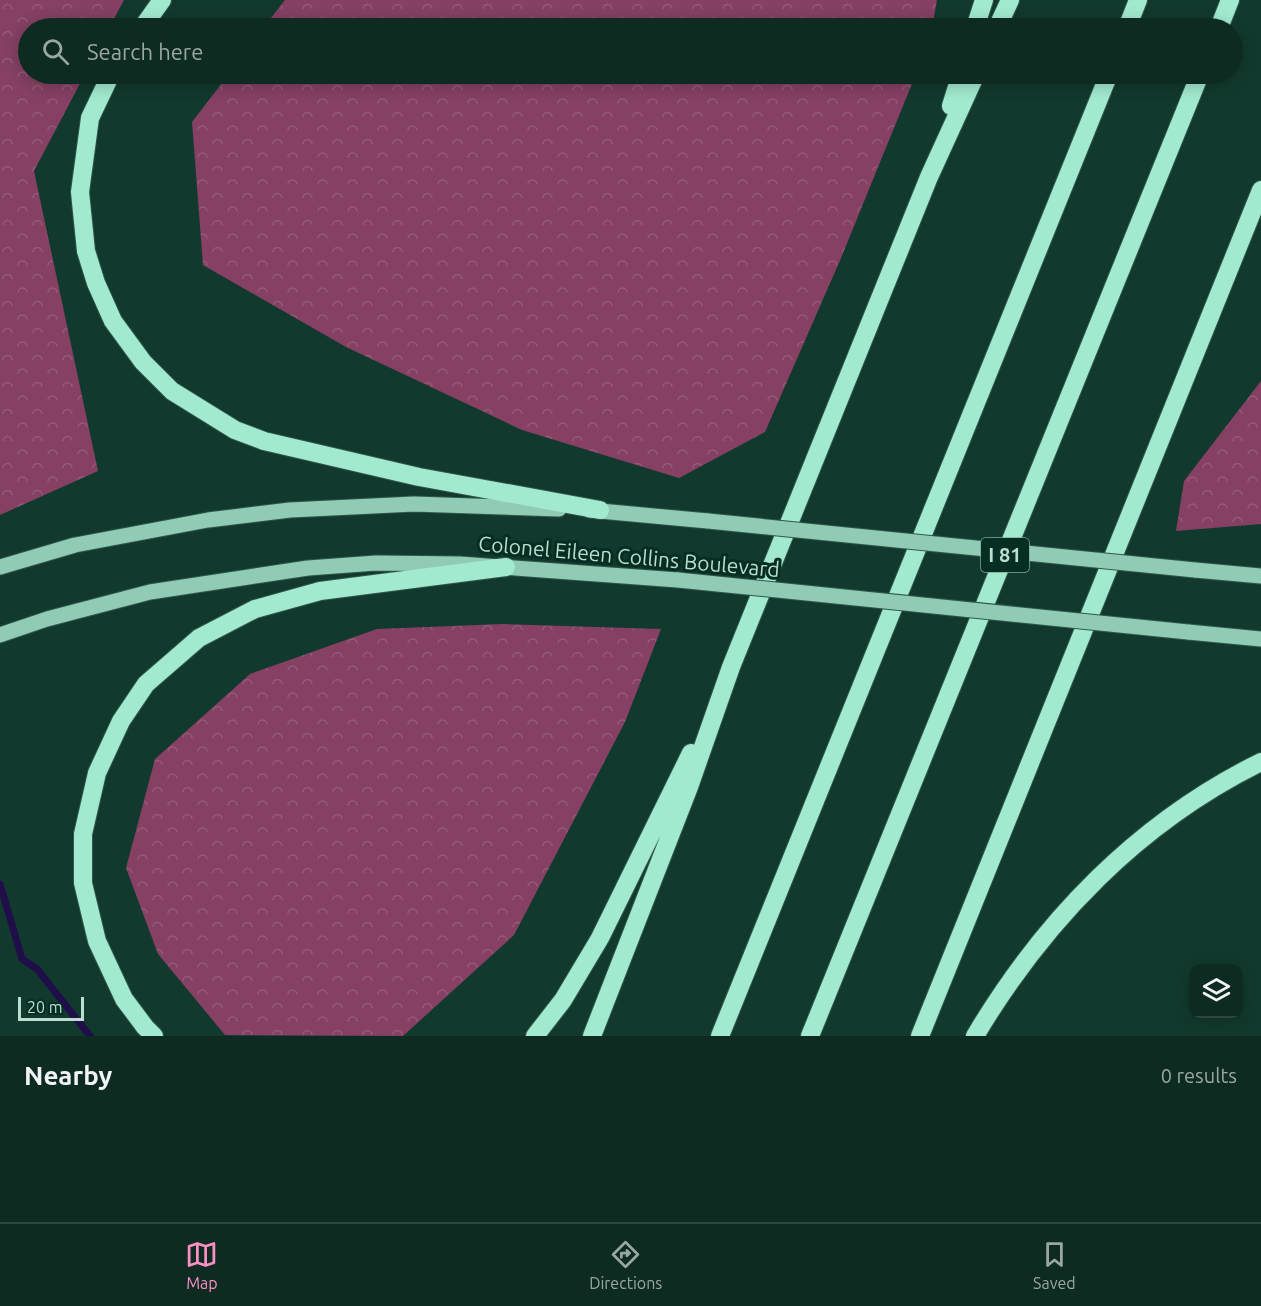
<!DOCTYPE html>
<style>
:root{--surface:#0e2b22;--page:#17332a;--text:#f1f3f6;--muted:#9ba7a5;--line:#2e4740;--accent:#fb8fc5}
body{margin:0;font-family:Ubuntu,sans-serif;background:var(--page);color:var(--text)}
.controls{position:absolute;right:18px;bottom:18px;display:grid;overflow:hidden;border-radius:12px;box-shadow:0 3px 15px #0003}
.controls button{width:54px;height:54px;display:grid;place-items:center;padding:0;border:0;border-bottom:2px solid var(--line);background:var(--surface);color:var(--text);font:30px sans-serif}
.scale{position:absolute;left:18px;bottom:15px;width:66px;box-sizing:border-box;padding-left:6px;border:3px solid #baddcf;border-top:0;font-size:16px;line-height:21px;white-space:nowrap;color:#baddcf;-webkit-text-stroke:4px #062e23;paint-order:stroke}
.list{margin:0;padding:0;list-style:none}
h2{display:flex;justify-content:space-between;align-items:center;height:78px;margin:0;padding:0 24px;font-size:26px}
h2 small{font-size:20px;font-weight:400;color:var(--muted)}
.icon{flex:none;width:33px;height:33px;fill:none;stroke:currentColor;stroke-width:2;stroke-linecap:round;stroke-linejoin:round}
.map{position:relative;flex:none;width:1261px;height:1036px;overflow:hidden}
.search{position:absolute;background:var(--surface);box-shadow:0 3px 15px #0003;left:18px;right:18px;top:18px;height:66px;display:flex;align-items:center;gap:15px;box-sizing:border-box;padding:0 21px;border-radius:33px;color:var(--muted);font-size:22px}
.sheet{height:186px;background:var(--surface)}
nav{display:flex;justify-content:space-around;align-items:center;box-sizing:border-box;height:84px;border-top:2px solid var(--line);background:var(--surface);font-size:16px;color:var(--muted)}
nav a{display:grid;justify-items:center;gap:3px}
nav .on{color:var(--accent)}
.map>svg:first-child{display:block}
.forest{fill:url(#forest-crowns)}
.lines{fill:none;stroke-linecap:round;stroke-linejoin:round}
.stream{stroke:#200e4b;stroke-width:7}
.major-casing{stroke:#30574a;stroke-width:17}
.highway-casing{stroke:#30574a;stroke-width:20}
.major{stroke:#90cbb5;stroke-width:15}
.highway{stroke:#a1eacf;stroke-width:18}
.major-bridge-casing{stroke:#30574a;stroke-width:17;stroke-linecap:butt}
.major-bridge{stroke:#90cbb5;stroke-width:15}
.labels{text-anchor:middle;stroke-width:6;stroke-linejoin:round;paint-order:stroke}
.shield{fill:#062e23;stroke:#84a89b;stroke-width:1.5}
.shield-label{font-size:20px;font-weight:bold;fill:#baddcf}
.street-label{font-size:21px;fill:#baddcf;stroke:#062e23}
</style>
<div class="map">
<svg width="1261" height="1036" viewBox="0 0 1261 1036">
<defs>
<pattern id="forest-crowns" width="20" height="18" patternUnits="userSpaceOnUse" patternTransform="scale(1.5)"><rect width="20" height="18" fill="#854063"/><path d="M2 6a3 3 0 1 1 6 0M12 15a3 3 0 1 1 6 0" fill="none" stroke="#945b78"/></pattern>
</defs>
<rect width="100%" height="100%" fill="#12392d"/>
<path class="forest" d="M0 0H124L109 28H28V74H85L34 171 98 471 0 515Z
M285 0H937L932 28H263Z
M229 74H916L841 258 765 432 679 478 522 430 346 347 203 265 192 122Z
M1261 381V524L1176 531 1184 481Z
M503 624 661 629 625 722 514 935 403 1036 225 1035 158 954 126 868 155 759 250 674 377 629Z"/>
<g class="lines">
<path class="stream" d="M0 884 22 959 37 969 90 1036"/>
<g class="major-casing">
<path id="major" d="M589 510 708 521
M0 567 75 545 208 520 290 510 414 504 559 509
M1195 570 1261 576
M1188 632 1261 639
M0 635 47 619 150 592 308 568 376 563 460 564 678 580"/>
</g>
<g class="highway-casing">
<path id="highway" d="M142 28 162 0
M975 28 984 0
M997 28 1010 0
M1127 28 1138 0
M1219 28 1230 0
M111 74 90 118 80 192 86 251 96 283 113 321 143 362 172 391 235 430 264 441 419 477 600 510
M951 106 961 74
M154 1036 145 1027 124 999 97 941 83 883V834L97 773 121 721 146 684 199 638 255 609 320 591 506 567
M535 1036 563 1000 600 938 691 753
M592 1036 689 787 731 667 929 177 976 74
M720 1036 1109 74
M810 1036 1200 74
M920 1036 1261 190
M975 1036C1044 920 1139 822 1261 762"/>
</g>
<use href="#major" class="major"/>
<use href="#highway" class="highway"/>
<g class="major-bridge-casing">
<path id="major-bridge" d="M708 521 1195 570
M678 580 1188 632"/>
</g>
<use href="#major-bridge" class="major-bridge"/>
</g>
<g class="labels">
<rect class="shield" x="981" y="538" width="48" height="34" rx="4.5"/>
<g class="shield-label">
<text x="1005" y="562">I 81</text>
</g>
<g class="street-label">
<text transform="translate(629 557) rotate(5)" y="7">Colonel Eileen Collins Boulevard</text>
</g>
</g>
</svg>
<div class="controls">
<button><svg class="icon" aria-label="layers" viewBox="0 0 24 24"><path d="M12 4l9 5-9 5-9-5zM3 14l9 5 9-5"/></svg></button>
</div>
<div class="scale">20 m</div>
<div class="search"><svg class="icon" aria-label="search" viewBox="0 0 24 24"><circle cx="10" cy="10" r="6"/><path d="M15 15l6 6"/></svg>Search here</div>
</div>
<section class="sheet">
<h2>Nearby<small>0 results</small></h2>
<ul class="list">
</ul>
</section>
<nav>
<a class="on"><svg class="icon" aria-label="map" viewBox="0 0 24 24"><path d="M3 6l6-2 6 2 6-2v14l-6 2-6-2-6 2zM9 4v14M15 6v14"/></svg>Map</a>
<a><svg class="icon" aria-label="directions" viewBox="0 0 24 24"><path d="M12 3l9 9-9 9-9-9zM9 14v-3h6M13 9l2 2-2 2"/></svg>Directions</a>
<a><svg class="icon" aria-label="saved" viewBox="0 0 24 24"><path d="M7 4h10v16l-5-4-5 4z"/></svg>Saved</a>
</nav>
